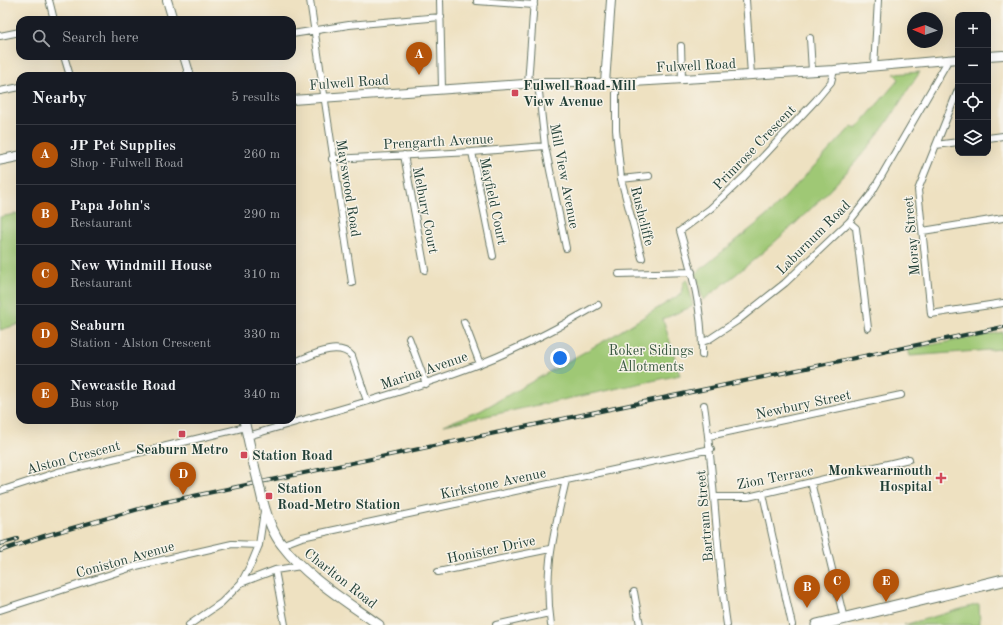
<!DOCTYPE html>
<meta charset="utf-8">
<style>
:root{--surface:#171b24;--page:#242831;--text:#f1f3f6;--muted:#9ea1a6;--line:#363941;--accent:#b45309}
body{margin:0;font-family:"Old Standard TT",serif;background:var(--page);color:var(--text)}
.controls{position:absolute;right:12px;top:12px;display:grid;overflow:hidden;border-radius:8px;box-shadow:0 4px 16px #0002}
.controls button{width:36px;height:36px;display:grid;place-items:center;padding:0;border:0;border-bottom:1px solid var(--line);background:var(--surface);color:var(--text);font:20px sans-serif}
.compass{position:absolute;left:907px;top:12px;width:36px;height:36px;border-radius:50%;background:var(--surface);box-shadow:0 4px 16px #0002;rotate:272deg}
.you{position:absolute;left:560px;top:358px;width:14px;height:14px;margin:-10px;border:3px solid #fff;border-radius:50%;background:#1a73e8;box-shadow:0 0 0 6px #1a73e833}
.badge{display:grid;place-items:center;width:26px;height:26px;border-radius:50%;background:var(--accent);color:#fff;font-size:13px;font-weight:700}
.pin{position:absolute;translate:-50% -33px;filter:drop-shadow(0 1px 2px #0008)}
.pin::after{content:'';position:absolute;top:21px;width:14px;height:12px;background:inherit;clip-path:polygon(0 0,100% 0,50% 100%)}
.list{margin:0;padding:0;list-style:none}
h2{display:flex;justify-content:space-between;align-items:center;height:52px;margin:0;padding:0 16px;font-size:17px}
h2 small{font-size:13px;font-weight:400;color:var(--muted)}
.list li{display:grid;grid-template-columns:26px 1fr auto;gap:12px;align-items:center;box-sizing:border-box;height:60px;padding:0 16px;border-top:1px solid var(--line)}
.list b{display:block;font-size:15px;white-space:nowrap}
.list p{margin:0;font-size:13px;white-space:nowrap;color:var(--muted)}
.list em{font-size:13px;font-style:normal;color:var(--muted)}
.icon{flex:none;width:22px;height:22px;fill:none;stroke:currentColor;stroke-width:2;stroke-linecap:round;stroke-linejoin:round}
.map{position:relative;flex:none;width:1003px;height:625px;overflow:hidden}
.search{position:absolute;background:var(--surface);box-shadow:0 4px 16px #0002;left:16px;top:16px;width:280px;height:44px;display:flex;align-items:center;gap:10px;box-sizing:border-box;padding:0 14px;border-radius:12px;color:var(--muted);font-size:15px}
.panel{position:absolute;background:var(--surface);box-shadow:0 4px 16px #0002;left:16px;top:72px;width:280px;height:352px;border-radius:12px}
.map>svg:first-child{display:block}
.green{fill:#9fc874;stroke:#5f8254}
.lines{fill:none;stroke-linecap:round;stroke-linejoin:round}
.minor-casing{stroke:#677665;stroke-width:8}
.tertiary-casing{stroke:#677665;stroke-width:10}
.secondary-casing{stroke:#677665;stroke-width:11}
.trunk-casing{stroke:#677665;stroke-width:13}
.minor{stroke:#fff;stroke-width:6}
.tertiary{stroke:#fff;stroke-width:8}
.secondary{stroke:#fff;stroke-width:9}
.trunk{stroke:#fff;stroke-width:11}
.rail-casing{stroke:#1f3d34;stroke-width:4}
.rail{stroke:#f7f3e8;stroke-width:2.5;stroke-dasharray:8;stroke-linecap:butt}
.secondary-bridge-casing{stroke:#677665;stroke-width:11;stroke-linecap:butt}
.secondary-bridge{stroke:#fff;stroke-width:9}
.poi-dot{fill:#d1495b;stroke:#f7f3e8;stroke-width:1.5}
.labels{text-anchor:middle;stroke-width:3;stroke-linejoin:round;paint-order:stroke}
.street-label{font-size:14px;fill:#1f3d34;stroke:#f7f3e8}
.poi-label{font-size:14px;font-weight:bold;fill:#1f3d34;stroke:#f7f3e8;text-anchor:start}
.park-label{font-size:14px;fill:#395941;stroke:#f7f3e8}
</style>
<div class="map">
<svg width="1003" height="625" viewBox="0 0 1003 625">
<rect width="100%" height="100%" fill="#f7f3e8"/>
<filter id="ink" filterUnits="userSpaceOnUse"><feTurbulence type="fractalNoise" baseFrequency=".025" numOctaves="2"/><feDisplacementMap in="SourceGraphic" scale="8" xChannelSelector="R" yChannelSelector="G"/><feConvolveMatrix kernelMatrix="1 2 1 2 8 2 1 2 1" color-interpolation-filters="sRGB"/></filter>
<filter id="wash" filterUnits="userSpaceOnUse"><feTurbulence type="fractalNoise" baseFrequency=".012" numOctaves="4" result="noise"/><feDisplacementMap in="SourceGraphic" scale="16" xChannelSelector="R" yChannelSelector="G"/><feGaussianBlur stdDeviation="0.9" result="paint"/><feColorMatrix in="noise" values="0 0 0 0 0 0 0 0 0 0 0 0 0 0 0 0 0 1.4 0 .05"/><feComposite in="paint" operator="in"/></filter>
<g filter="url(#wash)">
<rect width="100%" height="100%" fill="#eee1c1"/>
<path class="green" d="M920 72C904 94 891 119 874 140 825 201 765 253 703 300L696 273 770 213 852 126 856 129 899 79 894 74Z
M20 213V324L0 330V217Z
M687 279 693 306 663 319 680 375 444 425 480 411 611 337 681 294 683 283Z
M1003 332V349L910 356 908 349Z
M979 604 980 625H904Z"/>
</g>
<g filter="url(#ink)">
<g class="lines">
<g class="minor-casing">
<path id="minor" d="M49 0 54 20
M310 0 352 283
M440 0 442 89
M746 0 751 75
M477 1 534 5
M292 34 349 25 441 17
M0 36 20 32
M810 38 812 71
M681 46 682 79
M64 56 70 76
M874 67 878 0
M538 83 545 146 566 248
M616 83V130L621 179 642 258
M528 84 534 0
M958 90 918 190 931 314 1003 303
M0 91 20 87
M988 138 1003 136
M936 145 958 142
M472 152 493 256
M404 155 425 270
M332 159 472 152 545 146
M621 179 649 176
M849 222 856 228 868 328
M923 231 1003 218
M619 274 692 272
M464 322 480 364
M409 338 426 384
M702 342 708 340 737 321 785 283 849 222 871 194 949 59
M702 355C703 312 692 272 680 231L710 209 744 177 816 100 831 82 834 70
M292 363C309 357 337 340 352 356L367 401
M704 405C715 478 716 552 727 625
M248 436C325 413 404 393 479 364 521 348 560 327 598 305
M709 436 901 395
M811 482 844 619
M0 491 58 472 246 427
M763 494 792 625
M714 497H748L909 459
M264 511 259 545 252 562 241 583 275 570 301 566
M281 545 302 537 711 449
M275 570 285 625
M438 572 550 549
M634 592 640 625
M0 610 136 566 232 544 259 545
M189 625 221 603 241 583
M496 625 549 613
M551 625C543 570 554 533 566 480"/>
</g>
<g class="tertiary-casing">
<path id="tertiary" d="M167 0 173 20
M184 56 190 76
M988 56 1003 55
M605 83 611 0
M292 100 538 83H616L834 70 958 59"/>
</g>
<g class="secondary-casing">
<path id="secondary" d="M0 160 20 156
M244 420 254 465
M260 489C264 508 270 530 282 545 307 578 346 601 379 625"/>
</g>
<g class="trunk-casing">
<path id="trunk" d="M817 625 1003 580"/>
</g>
<use href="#minor" class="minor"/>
<use href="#tertiary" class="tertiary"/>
<use href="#secondary" class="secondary"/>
<use href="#trunk" class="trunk"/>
<g class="rail-casing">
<path id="rail" d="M0 544 17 539
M0 551 44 536 160 503 1003 327"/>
</g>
<use href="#rail" class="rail"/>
<g class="secondary-bridge-casing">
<path id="secondary-bridge" d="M254 465 260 489"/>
</g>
<use href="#secondary-bridge" class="secondary-bridge"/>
</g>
</g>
<g class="poi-dot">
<rect x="511" y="89" width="8" height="8" rx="2"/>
<rect x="178" y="430" width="8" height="8" rx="2"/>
<rect x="240" y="451" width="8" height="8" rx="2"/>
<path d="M939 472h4v4h4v4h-4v4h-4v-4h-4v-4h4z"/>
<rect x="265" y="492" width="8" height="8" rx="2"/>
</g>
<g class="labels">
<g class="street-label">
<text transform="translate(696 65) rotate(-3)" y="5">Fulwell Road</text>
<text transform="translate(349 82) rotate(-4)" y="5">Fulwell Road</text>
<text transform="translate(438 141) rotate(-3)" y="5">Prengarth Avenue</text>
<text transform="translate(754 147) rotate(-46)" y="5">Primrose Crescent</text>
<text transform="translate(565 176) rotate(79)" y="5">Mill View Avenue</text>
<text transform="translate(349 188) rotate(81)" y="5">Mayswood Road</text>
<text transform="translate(494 201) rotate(78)" y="5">Mayfield Court</text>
<text transform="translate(426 210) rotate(79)" y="5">Melbury Court</text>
<text transform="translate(643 216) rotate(76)" y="5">Rushcliffe</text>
<text transform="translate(911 236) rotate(-95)" y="5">Moray Street</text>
<text transform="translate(813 237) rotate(-45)" y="5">Laburnum Road</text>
<text transform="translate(424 370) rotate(-19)" y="5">Marina Avenue</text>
<text transform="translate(803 404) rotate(-12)" y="5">Newbury Street</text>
<text transform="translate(73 457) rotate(-15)" y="5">Alston Crescent</text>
<text transform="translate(775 477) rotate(-11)" y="5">Zion Terrace</text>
<text transform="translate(493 483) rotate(-12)" y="5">Kirkstone Avenue</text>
<text transform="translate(704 516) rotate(-95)" y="5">Bartram Street</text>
<text transform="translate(491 549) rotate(-12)" y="5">Honister Drive</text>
<text transform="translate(125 559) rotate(-16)" y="5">Coniston Avenue</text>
<text transform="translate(341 578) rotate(38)" y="5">Charlton Road</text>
</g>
<g class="poi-label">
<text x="523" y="90">Fulwell Road-Mill<tspan x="523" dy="16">View Avenue</tspan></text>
<text x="182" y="454" text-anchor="middle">Seaburn Metro</text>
<text x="252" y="460">Station Road</text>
<text x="932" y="475" text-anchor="end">Monkwearmouth<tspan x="932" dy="16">Hospital</tspan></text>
<text x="277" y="493">Station<tspan x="277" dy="16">Road-Metro Station</tspan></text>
</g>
<g class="park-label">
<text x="651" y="355">Roker Sidings<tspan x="651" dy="16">Allotments</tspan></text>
</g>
</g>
</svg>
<div class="controls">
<button>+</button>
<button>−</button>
<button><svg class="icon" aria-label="locate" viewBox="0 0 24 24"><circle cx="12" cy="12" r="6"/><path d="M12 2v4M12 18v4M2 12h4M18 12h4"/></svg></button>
<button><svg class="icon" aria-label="layers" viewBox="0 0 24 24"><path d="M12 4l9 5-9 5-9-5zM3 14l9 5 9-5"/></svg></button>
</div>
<svg class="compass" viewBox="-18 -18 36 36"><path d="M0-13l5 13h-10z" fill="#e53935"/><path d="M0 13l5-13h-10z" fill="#9ea1a6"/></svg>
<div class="you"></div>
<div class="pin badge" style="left:419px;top:75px">A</div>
<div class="pin badge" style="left:807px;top:608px">B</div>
<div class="pin badge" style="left:837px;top:602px">C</div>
<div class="pin badge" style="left:183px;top:495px">D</div>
<div class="pin badge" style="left:886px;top:602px">E</div>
<div class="search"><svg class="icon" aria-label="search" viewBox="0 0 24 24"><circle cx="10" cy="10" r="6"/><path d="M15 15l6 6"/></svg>Search here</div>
<section class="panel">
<h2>Nearby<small>5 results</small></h2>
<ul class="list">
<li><span class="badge">A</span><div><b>JP Pet Supplies</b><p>Shop · Fulwell Road</p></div><em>260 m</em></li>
<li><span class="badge">B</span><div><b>Papa John's</b><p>Restaurant</p></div><em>290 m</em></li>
<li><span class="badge">C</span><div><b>New Windmill House</b><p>Restaurant</p></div><em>310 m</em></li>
<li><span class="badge">D</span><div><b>Seaburn</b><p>Station · Alston Crescent</p></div><em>330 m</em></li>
<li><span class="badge">E</span><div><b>Newcastle Road</b><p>Bus stop</p></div><em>340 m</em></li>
</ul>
</section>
</div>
